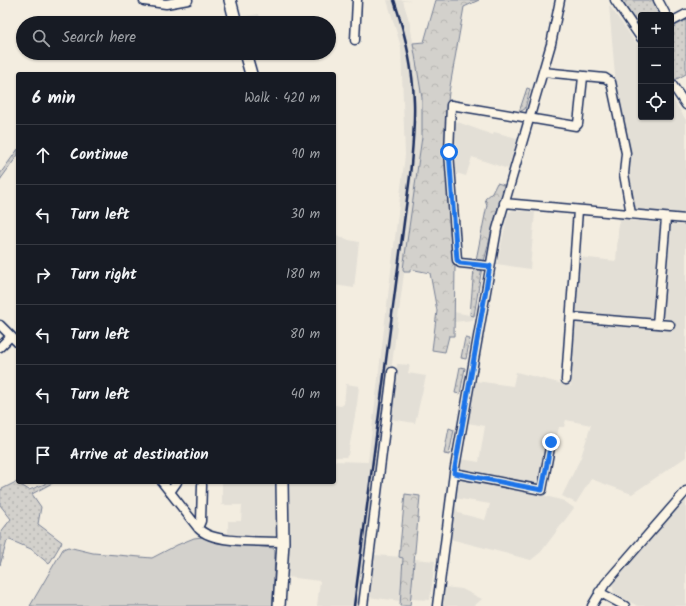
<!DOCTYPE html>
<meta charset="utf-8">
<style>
:root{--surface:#171b24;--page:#20242c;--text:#f1f3f6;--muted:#9ea1a6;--line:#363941}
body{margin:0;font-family:Kalam,sans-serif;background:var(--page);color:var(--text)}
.controls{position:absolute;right:12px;top:12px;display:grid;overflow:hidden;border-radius:4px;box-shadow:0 1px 3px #0004}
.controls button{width:36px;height:36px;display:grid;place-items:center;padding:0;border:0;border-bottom:1px solid var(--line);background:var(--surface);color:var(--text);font:20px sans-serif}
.stop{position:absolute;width:12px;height:12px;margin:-9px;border:3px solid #1a73e8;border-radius:50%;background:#fff}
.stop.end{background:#1a73e8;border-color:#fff;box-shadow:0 1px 4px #0008}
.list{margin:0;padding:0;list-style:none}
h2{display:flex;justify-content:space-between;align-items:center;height:52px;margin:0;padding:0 16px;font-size:17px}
h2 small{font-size:13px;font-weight:400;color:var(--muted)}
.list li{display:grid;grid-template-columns:26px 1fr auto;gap:12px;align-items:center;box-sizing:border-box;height:60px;padding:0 16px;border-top:1px solid var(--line)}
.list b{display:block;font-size:15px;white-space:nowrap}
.list em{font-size:13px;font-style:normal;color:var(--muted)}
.icon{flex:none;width:22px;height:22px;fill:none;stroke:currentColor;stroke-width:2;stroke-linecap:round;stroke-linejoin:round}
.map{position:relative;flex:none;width:686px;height:606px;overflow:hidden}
.search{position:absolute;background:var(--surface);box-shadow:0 1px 3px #0004;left:16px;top:16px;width:320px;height:44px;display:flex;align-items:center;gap:10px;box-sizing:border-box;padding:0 14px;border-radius:22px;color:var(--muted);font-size:15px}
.panel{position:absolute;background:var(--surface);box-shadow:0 1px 3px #0004;left:16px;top:72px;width:320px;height:412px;border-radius:4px}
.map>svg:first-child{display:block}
.built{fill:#e3dfd6}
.green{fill:url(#green-dots);stroke:#778095}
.forest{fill:url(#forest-crowns);stroke:#778095}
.pitch{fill:#d3d1cc;stroke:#778095}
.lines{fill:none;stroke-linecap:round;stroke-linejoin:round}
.minor-casing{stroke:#1b2f5e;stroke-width:11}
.highway-casing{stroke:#1b2f5e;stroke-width:14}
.minor{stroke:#fcf5e5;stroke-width:8}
.highway{stroke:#fcf5e5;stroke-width:11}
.rail{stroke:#1b2f5e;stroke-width:2.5}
.route{stroke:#1a73e8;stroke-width:5}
</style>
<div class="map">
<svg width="686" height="606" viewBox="0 0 686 606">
<defs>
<pattern id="green-dots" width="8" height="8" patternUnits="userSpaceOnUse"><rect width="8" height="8" fill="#d3d1cc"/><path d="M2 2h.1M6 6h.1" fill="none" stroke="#b5b4b2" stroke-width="1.8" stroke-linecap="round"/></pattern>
<pattern id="forest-crowns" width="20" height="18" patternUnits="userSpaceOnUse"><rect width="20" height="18" fill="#d3d1cc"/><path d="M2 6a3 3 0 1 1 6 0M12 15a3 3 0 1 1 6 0" fill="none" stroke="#b5b4b2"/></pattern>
</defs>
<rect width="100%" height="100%" fill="#f3ede0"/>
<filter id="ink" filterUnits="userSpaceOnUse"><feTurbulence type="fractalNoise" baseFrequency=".025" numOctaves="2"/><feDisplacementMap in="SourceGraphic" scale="8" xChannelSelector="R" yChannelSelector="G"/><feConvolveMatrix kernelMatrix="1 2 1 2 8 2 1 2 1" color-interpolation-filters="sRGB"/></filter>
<g filter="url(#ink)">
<path class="built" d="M387 0H411L403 1 410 24 422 98V137L360 606H317L320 581 287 577 288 482H334V461L368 462 405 155 401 47Z
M609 5 641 50V117H671V96L686 120V216L635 212 627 178 629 156 615 76Z
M259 14 261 23H243L241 17Z
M452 120 493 135 494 132 517 138 508 169 472 157 466 176 456 173Z
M513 210 535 212 530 269 497 264 508 213Z
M619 219 658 223 661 225 653 316 650 319 578 313 575 310 579 257 616 261Z
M673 224 686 225V349L684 350 686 354V457L632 494 591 479 576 503 562 496 581 457 591 425 566 420 564 427H559L556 441 548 439 540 485 537 486 463 472 460 467 461 459 479 462 485 426 468 423 475 381 513 386 516 372 571 386 574 325 578 323 673 330 668 321 664 320 661 317 669 228Z
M334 234 349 240 359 242 354 288 334 285Z
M454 312 474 316 473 320 454 322Z
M397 364 410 365 408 373 426 376 415 423 390 419Z
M346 384 359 386 357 404 348 455 346 457H334V405L341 406 344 404Z
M462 477 539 494 564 501 574 508 541 552 531 560 450 539 455 502 458 513 485 520 490 504 455 498 457 479Z
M222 482H276V535L269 539 228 536V521H241L242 505H222Z
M686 499V606H638L614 594 612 583Z
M374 555 403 557 400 601 368 597Z
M414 559 435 561 430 600 410 599Z
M444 587 462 589 482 599 474 606H442Z"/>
<path class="green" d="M621 0H654L662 15H641V29Z
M686 20V74L675 80 671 74V28Z
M527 88 530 89 525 109 519 112Z
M18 149V155L0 180V174Z
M482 267 474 316 470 315 474 268Z
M465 338 470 339 466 359 461 358Z
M460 367 465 368 460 394 455 393Z
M16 482 29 490 45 484V482H54L32 494 41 507 38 524 62 542 49 564 31 549 10 540 7 541 0 565V533L11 519 0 505V490Z"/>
<path class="forest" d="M436 0H479L464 7 449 92 446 121 455 266 454 336H449L445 352 432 350 437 311 430 273 410 269V272H404L403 269 422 137V98L413 43 424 42Z
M497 183 504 185 484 261 476 260 487 205 485 199 492 193Z
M449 428 454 430 449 455 444 454Z
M405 494 420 496 410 606H400L403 558 399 557Z"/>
<path class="pitch" d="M202 537 215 542 273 548 275 551 273 606H30L63 549 68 547 93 553 152 558 177 545 194 538Z"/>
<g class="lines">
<g class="minor-casing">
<path id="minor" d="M615 0 641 38
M658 0 666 15
M144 1 166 4 188 0
M671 22 686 14
M355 40 357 0
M543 72 605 78 611 82 626 153 624 174 631 214
M671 83 686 105
M504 203 686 219
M490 266 460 263 457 260 449 152 451 105 576 126 578 124 583 77
M571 317 670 325
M657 324 666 218
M0 325 18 343
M0 347 11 336
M566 380 578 210
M454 473 542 490 551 442
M162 482 199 529C214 544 262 541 283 542
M170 492 177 482
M198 528 201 521 202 485
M599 592 625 606
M363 606 392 372
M437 606 454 473 497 229 551 44 560 0
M592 606 605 584 686 491"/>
</g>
<g class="highway-casing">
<path id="highway" d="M230 0 236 23
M245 53 251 74
M279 606 283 542 282 482"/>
</g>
<use href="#minor" class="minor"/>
<use href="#highway" class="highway"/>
<path class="rail" d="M354 606 410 176C412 152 415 127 414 102 413 68 405 33 394 0"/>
</g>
</g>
<g class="lines" filter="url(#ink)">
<path class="route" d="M449 152 457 260 460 263 490 266 454 473 542 490 551 442"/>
</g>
</svg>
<div class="controls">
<button>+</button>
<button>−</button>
<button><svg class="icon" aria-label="locate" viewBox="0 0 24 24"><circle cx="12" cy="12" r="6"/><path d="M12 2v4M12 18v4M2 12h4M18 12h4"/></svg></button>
</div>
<div class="stop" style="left:449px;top:152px"></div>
<div class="stop end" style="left:551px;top:442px"></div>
<div class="search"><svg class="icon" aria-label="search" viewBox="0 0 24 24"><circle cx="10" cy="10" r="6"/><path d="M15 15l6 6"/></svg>Search here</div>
<section class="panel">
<h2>6 min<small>Walk · 420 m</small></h2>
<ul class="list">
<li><svg class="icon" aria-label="ahead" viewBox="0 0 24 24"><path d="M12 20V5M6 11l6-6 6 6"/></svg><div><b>Continue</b></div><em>90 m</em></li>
<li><svg class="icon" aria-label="left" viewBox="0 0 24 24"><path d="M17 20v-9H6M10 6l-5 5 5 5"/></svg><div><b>Turn left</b></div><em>30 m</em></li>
<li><svg class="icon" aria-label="right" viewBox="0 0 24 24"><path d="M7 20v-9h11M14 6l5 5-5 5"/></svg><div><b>Turn right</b></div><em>180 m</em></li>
<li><svg class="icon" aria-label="left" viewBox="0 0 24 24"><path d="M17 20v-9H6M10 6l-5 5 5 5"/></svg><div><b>Turn left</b></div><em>80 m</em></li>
<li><svg class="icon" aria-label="left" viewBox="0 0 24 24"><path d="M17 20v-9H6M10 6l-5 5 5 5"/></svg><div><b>Turn left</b></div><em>40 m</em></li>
<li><svg class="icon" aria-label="arrive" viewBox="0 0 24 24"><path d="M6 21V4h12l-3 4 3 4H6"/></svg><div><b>Arrive at destination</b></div></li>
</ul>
</section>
</div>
